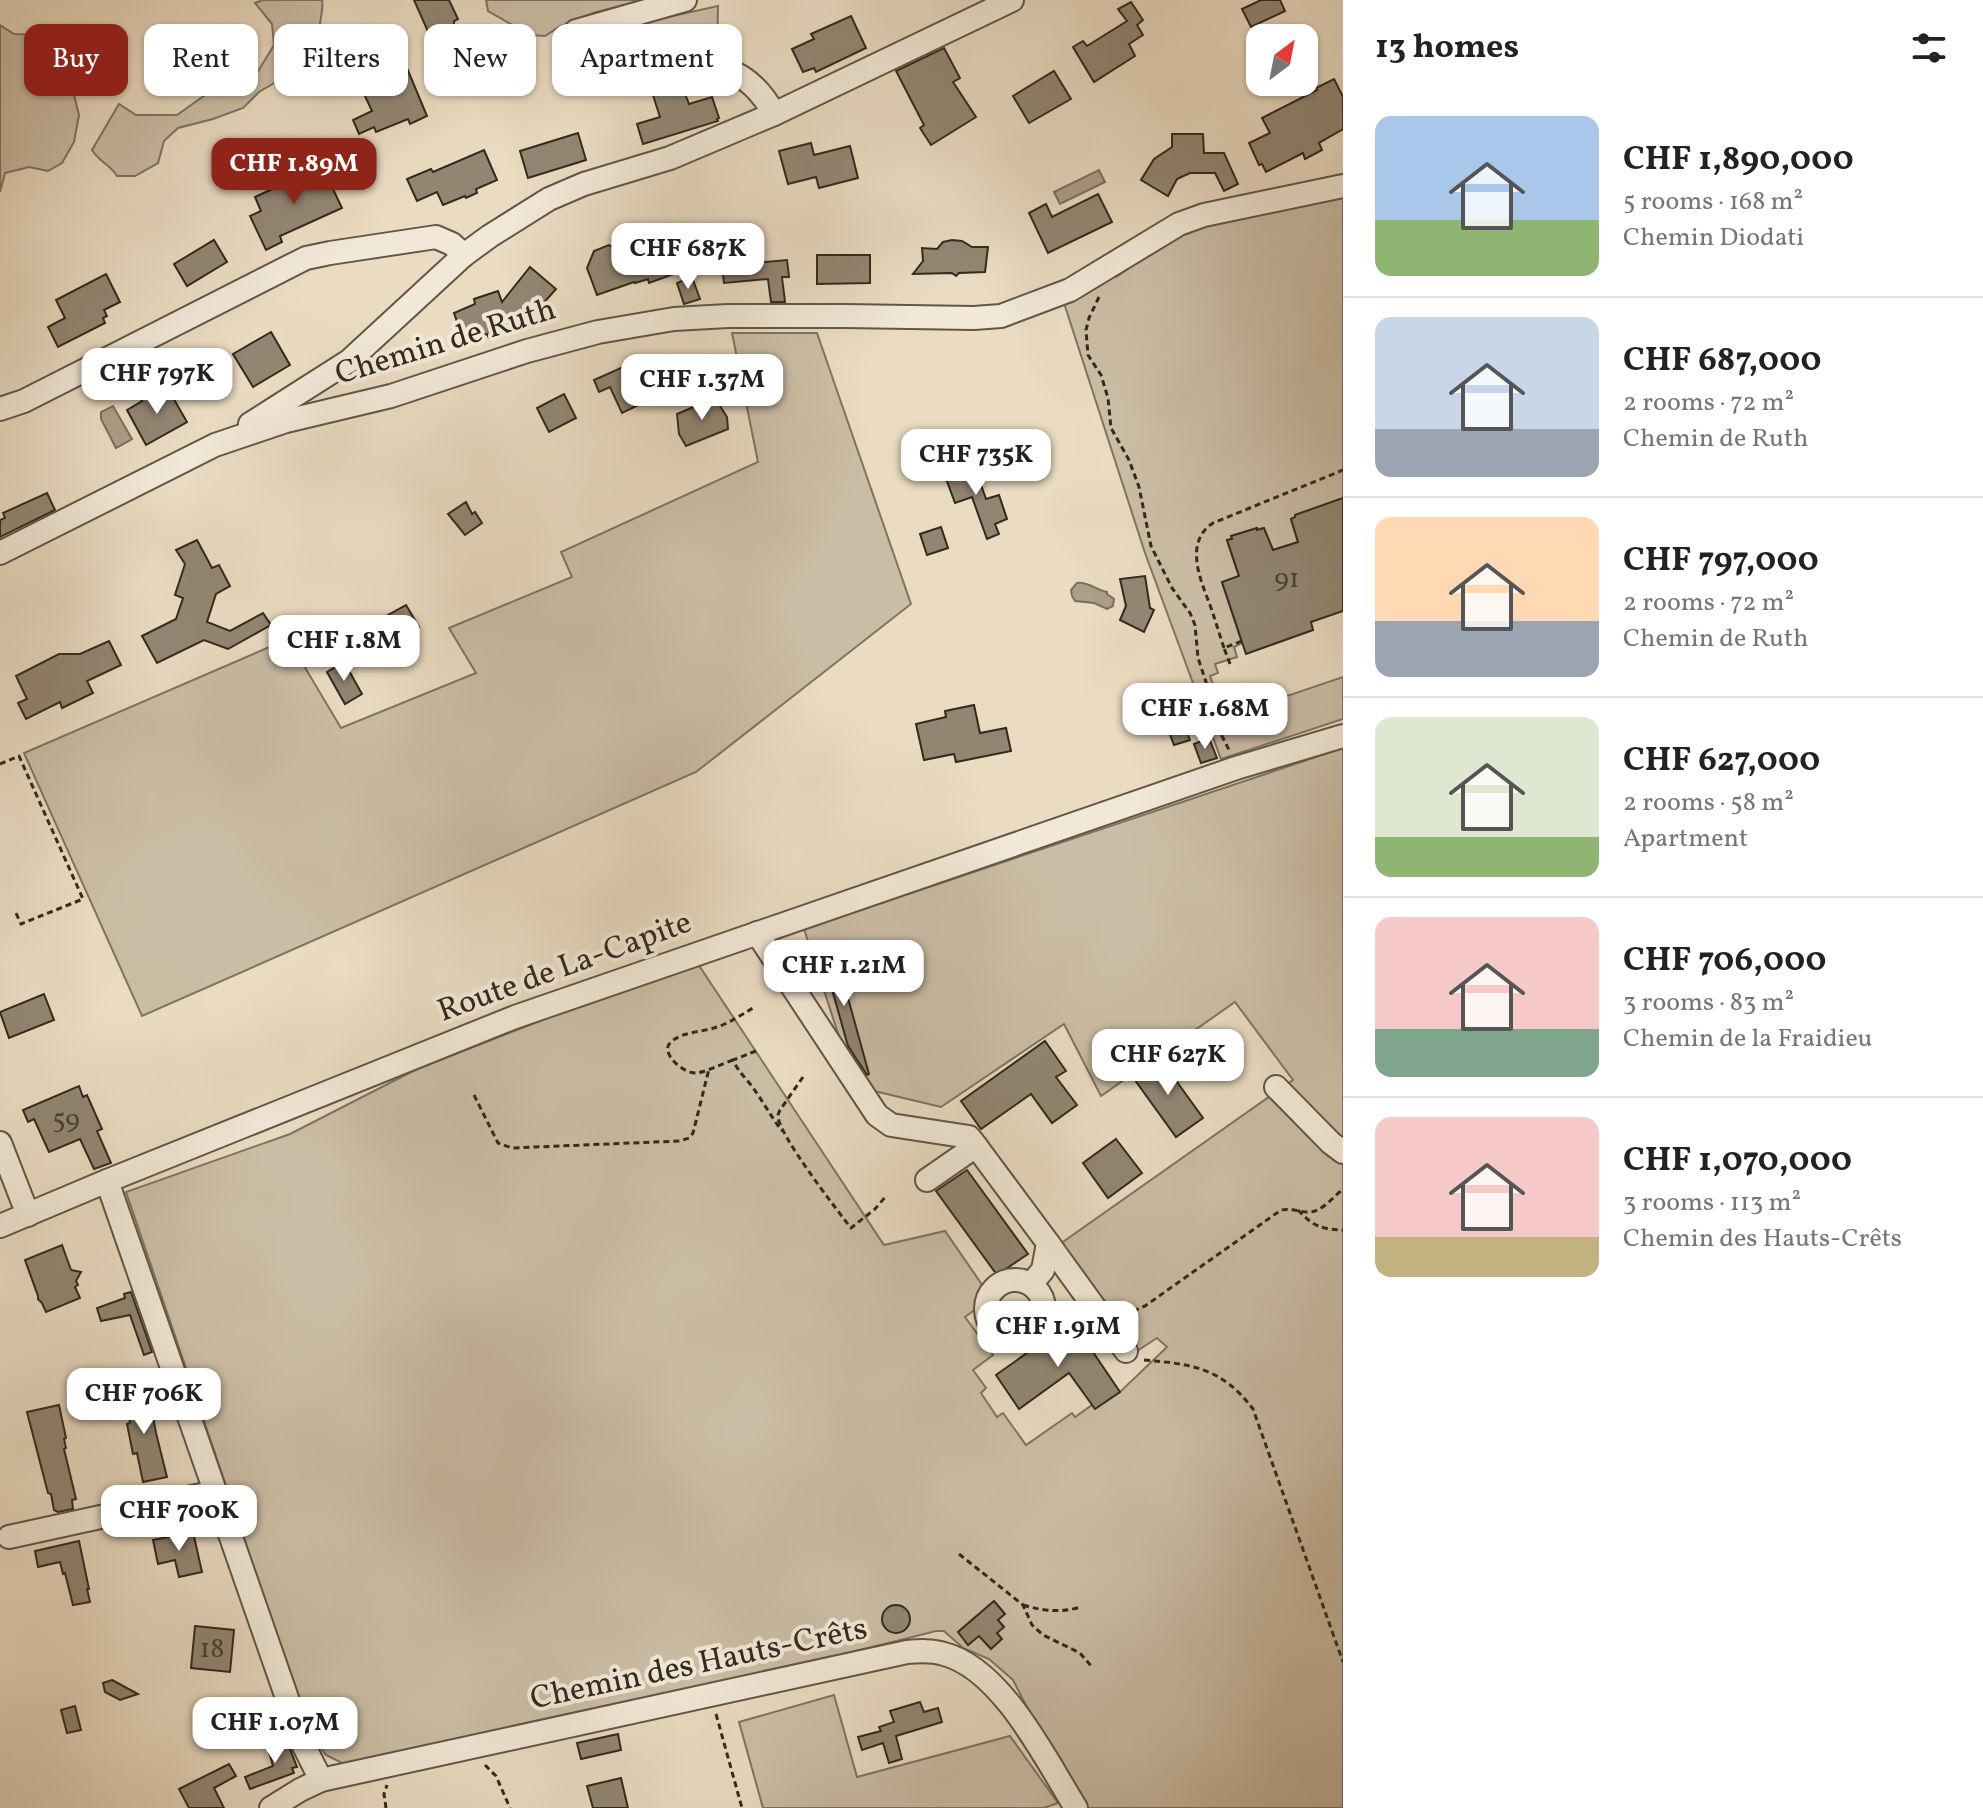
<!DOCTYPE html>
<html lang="en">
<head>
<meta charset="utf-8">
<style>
  body { margin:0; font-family:Vollkorn,serif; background:#f2f2f2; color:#222; height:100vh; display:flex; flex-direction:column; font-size:30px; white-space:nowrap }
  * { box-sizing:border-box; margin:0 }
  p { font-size:26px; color:#767676 }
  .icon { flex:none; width:44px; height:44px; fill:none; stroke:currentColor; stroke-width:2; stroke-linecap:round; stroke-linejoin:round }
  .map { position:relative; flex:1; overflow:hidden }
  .side { display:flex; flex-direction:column; background:#fff; width:640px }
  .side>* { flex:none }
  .hud { position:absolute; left:24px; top:24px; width:760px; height:72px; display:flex; gap:16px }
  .needle { width:52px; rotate:32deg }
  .fabs { position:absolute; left:1246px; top:24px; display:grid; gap:16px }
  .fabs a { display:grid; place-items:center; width:72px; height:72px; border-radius:16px; background:#fff; box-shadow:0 2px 6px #0004; font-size:40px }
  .price { position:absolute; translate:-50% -68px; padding:0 18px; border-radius:16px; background:#fff; color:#222; font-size:26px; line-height:52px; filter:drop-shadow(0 2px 4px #0008) }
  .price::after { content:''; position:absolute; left:50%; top:48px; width:24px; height:18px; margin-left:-12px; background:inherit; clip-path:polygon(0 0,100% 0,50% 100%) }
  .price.selected { background:#8f2418; color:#fff }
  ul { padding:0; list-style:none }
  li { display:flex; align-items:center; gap:24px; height:200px; padding:0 32px }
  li+li { border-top:2px solid #e0e0e0 }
  li span { display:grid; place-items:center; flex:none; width:224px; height:160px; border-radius:16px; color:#555 }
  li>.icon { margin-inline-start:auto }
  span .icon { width:96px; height:96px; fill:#fffc; stroke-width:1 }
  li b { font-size:34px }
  h2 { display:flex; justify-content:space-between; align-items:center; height:96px; padding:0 32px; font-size:34px }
  .pill { padding:0 28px; border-radius:16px; background:#fff; box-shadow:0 2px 6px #0004; font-size:28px; line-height:72px }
  .pill.selected { background:#8f2418; color:#fff }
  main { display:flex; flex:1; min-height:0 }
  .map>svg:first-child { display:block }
</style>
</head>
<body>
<main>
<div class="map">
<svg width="1343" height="1808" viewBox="0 0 1343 1808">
  <rect width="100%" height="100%" fill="#eadbc1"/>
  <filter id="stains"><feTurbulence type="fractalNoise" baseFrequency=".0025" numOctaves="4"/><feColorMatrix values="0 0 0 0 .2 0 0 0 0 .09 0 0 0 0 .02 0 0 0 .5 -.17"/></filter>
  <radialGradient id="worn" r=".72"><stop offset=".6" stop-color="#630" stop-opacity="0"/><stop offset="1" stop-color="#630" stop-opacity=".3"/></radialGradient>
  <!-- green -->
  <g fill="#cbbda5" stroke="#7f7362" stroke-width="2">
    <path d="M263 0H322C324 10 320 16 320 26 318 46 325 61 340 72L338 78 320 82 283 78 259 92 243 108 213 119 178 128 164 141 158 163 135 176H117C110 164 100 163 92 150L119 104 136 115H177L222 83 257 73 274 45 272 24 255 3Z"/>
    <path d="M486 0H642L593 13 559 27 545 36 530 35 488 11Z"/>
    <path d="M718 6 717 53C673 54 626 58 583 48L582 40 600 32Z"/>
    <path d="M0 25 14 34 35 35 59 44 77 56 76 66 62 80 74 95 79 115 74 142 62 163 48 171 29 167 5 173 0 192Z"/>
    <path d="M1343 197V498L1295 515V517L1291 519 1298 542 1273 550 1263 528 1257 530 1256 528 1232 536V539L1227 540 1239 576 1222 582 1242 643 1234 647 1237 657 1215 664 1218 673 1210 676 1225 717 1343 677V719L1221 759 1145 553 1064 303 1113 275 1116 277 1171 239 1198 228Z"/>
    <path d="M732 333H817L911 604 696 772 142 1016 24 753 288 639 341 728 476 673 449 628 572 577 561 552 758 462Z"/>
    <path d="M1343 748V1808H1088L1032 1717 1013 1680 989 1659 963 1648 944 1631H936C741 1681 543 1723 346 1765L326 1755 311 1735 126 1192 290 1134 417 1069 581 1005 698 964 884 1245 945 1231 985 1289 981 1299 980 1306 965 1317 993 1355 973 1370 986 1388 981 1393 997 1417 1003 1413 1026 1445 1072 1413 1075 1417 1092 1405 1095 1409 1120 1392 1167 1347 1157 1338 1137 1351 1125 1338 1133 1329 1124 1310 1106 1311 1060 1244 1293 1080 1235 1002 1101 1096 1064 1024 941 1107 870 1090 845 1055 804 929Z"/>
    <path d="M834 1695 857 1777 1010 1736 1058 1803 1044 1808H763L739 1722Z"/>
  </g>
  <!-- water -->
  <g fill="#ac9e8a" stroke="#7c6f5f" stroke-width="2">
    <path d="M1099 170 1105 182 1060 204 1054 192Z"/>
    <path d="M113 406 132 439 116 448 101 419V412Z"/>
    <path d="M1077 583C1087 581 1097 590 1107 592V594L1114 599 1113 606 1107 609 1094 603 1075 601 1072 596 1071 590Z"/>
  </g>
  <!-- building -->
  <g fill="#928673" stroke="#33291e" stroke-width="2">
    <path d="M414 0H449L458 19 454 21V26L447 32 445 49 428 46 430 36Z"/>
    <path d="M1261 0H1280L1285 11 1251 27 1242 9Z"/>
    <path d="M1131 2 1143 20 1137 25 1143 35 1129 44 1135 56 1094 82 1073 47 1083 41 1087 46 1127 21 1118 9Z"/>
    <path d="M851 16 866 48 816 72 814 68 803 72 792 49 814 39 811 34Z"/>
    <path d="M944 48 960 78 953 82 976 117 931 145 920 128 924 125 896 71Z"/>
    <path d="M399 49 427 116 410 124 408 119 376 132 374 127 359 134 353 120 372 111 359 83 371 78 364 64Z"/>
    <path d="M1054 71 1071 99 1029 123 1013 96Z"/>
    <path d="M1334 79 1343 97V129L1319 143 1322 150 1305 159 1303 153 1266 172 1262 164 1259 165 1249 143 1270 133 1262 118 1317 90 1316 88Z"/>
    <path d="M681 83 689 104 712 97 719 118 717 119 718 121 643 144 637 124 660 117 652 92Z"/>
    <path d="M578 133 586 160 528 178 520 151Z"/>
    <path d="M1172 134H1203L1204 153H1224L1238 184 1224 191 1215 173H1190L1177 179 1168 196 1141 180 1154 159 1172 147Z"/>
    <path d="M811 143 814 155 850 146 858 178 819 188 816 177 788 184 779 151Z"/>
    <path d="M484 150 497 180 476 189 477 193 466 198 465 196 443 205 437 192 417 201 407 179 431 169 433 172Z"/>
    <path d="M322 166 342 208 280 236 282 242 266 250 250 216 261 211 255 197Z"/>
    <path d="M1098 194 1112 222 1048 253 1029 213 1046 204 1052 217Z"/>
    <path d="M655 224 672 233 685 270 649 283 648 279 635 283 634 282 597 295 587 268 594 251 609 245 633 258 627 238 643 231 645 228Z"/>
    <path d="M214 240 227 262 187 286 174 264Z"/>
    <path d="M952 240 962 241 972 247H988L985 272 959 273 956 276 952 273 913 274 923 261 922 248 937 249 943 242Z"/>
    <path d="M817 255H870V283L817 284Z"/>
    <path d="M787 260 789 277H782L785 302H771L768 279 724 283 722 266Z"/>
    <path d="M530 267 556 289 524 325 489 338 487 334 464 342 454 313 475 304 474 299 498 291 502 302Z"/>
    <path d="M106 274 120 302 104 310 107 316 103 318 105 323 58 347 48 327 65 318 56 300Z"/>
    <path d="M692 277 700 299 684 304 677 283Z"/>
    <path d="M271 332 290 365 253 387 233 354Z"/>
    <path d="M632 363 649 400 622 413 610 387 599 392 594 380Z"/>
    <path d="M167 387 187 422 146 445 127 410 142 401 141 399Z"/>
    <path d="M564 394 576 418 549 432 537 408Z"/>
    <path d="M715 398 727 417 728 429 686 446 679 434 677 414Z"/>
    <path d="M973 462 986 499 999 495 1007 519 995 524 999 534 987 539 972 497 955 503 944 473Z"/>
    <path d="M47 493 55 510 0 537V520L5 518 3 513Z"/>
    <path d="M1343 498V611L1311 622 1313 630 1246 654 1222 582 1239 576 1227 540 1232 539 1231 536 1257 528V530L1264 528 1273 550 1298 542 1291 519 1295 517V515Z"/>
    <path d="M466 502 472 514 475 512 482 523 465 535 448 514Z"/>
    <path d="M941 527 948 548 927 555 920 534Z"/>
    <path d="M197 540 212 568 219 565 230 586 216 594 207 622 230 631 263 613 271 625 228 649 204 640 157 663 142 636 176 619 183 598 175 595 185 564 176 550Z"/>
    <path d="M1145 576 1150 608 1154 610 1144 632 1120 620 1126 606 1120 579Z"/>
    <path d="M406 605 419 627 360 661 346 638Z"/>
    <path d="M109 641 121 665 87 681 93 693 62 708 60 702 26 719 18 703 27 699 16 676 59 654H80Z"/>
    <path d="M344 662 362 694 345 704 327 672Z"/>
    <path d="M974 705 980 733 1006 728 1011 751 956 762 954 754 924 760 916 724 946 717 945 711Z"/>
    <path d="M1178 708 1190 740 1174 745 1162 714Z"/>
    <path d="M1209 738 1217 758 1201 763 1194 744Z"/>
    <path d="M835 951 869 1074 867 1075 848 1046 822 954Z"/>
    <path d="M44 994 54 1020 9 1038 0 1012Z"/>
    <path d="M1045 1041 1066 1071 1056 1077 1077 1105 1052 1123 1031 1094 981 1129 961 1101Z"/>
    <path d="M1159 1057 1203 1118 1176 1137 1132 1076Z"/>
    <path d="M79 1086 83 1097 87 1095 102 1129 97 1131 111 1163 94 1169 80 1139 49 1152 34 1119 28 1122 23 1110Z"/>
    <path d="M1116 1139 1142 1173 1108 1198 1083 1163Z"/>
    <path d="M967 1170 1028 1254 997 1275 936 1191Z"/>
    <path d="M62 1245 71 1270 81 1272 76 1281 78 1285 75 1287 80 1298 46 1312 42 1303 38 1299V1296L25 1260Z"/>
    <path d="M131 1292 152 1352 144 1355 130 1315 101 1321 97 1308 125 1298 124 1294Z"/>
    <path d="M1072 1321 1120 1392 1095 1409 1069 1373 1019 1409 996 1375Z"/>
    <path d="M148 1390 156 1433 167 1477 143 1482 137 1453 133 1454 127 1424 130 1423 124 1394Z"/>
    <path d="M59 1405 66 1438 64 1439 66 1448 64 1449 76 1499 72 1500 73 1509 58 1512 54 1510 51 1494 48 1493 27 1412Z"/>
    <path d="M193 1532 202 1572 179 1577 175 1560 158 1564 153 1540Z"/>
    <path d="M79 1541 89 1589H87L90 1602 73 1605 65 1573 63 1574 60 1562 38 1567 35 1551Z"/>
    <path d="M994 1601 1005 1614 998 1620 1004 1627 997 1633 1002 1639 991 1649 979 1636 968 1645 958 1632Z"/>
    <circle cx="896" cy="1619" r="14"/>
    <path d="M195 1626 234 1630 230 1672 191 1668Z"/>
    <path d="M112 1680 138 1694 120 1700 105 1692 103 1683Z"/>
    <path d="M920 1702 924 1712 938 1708 942 1722 896 1736 902 1759 889 1763 883 1743 862 1750 858 1737 881 1731 879 1727 894 1722 890 1711Z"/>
    <path d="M75 1706 81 1730 67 1733 61 1710Z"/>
    <path d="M618 1734 621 1750 581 1759 577 1743Z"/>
    <path d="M283 1738 285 1745 288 1744 297 1767 292 1768 294 1773 250 1789 245 1777 273 1766 267 1744Z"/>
    <path d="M229 1764 236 1776 214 1788 224 1808H189L179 1789Z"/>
    <path d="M621 1778 628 1808H593L587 1786Z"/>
  </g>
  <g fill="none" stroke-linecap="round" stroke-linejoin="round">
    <!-- minor casing -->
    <g stroke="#615647" stroke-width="26">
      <g id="minor">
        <path d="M685 0 576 31 565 44C565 58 574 62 586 63 612 63 637 63 662 63 713 63 747 64 774 114"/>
        <path d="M0 409 24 401 306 258 330 253 436 237 452 244 464 255"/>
        <path d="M250 424 349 361 464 255 490 236 549 199 584 184 670 158 774 114 1012 0"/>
        <path d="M0 553 215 445 286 421 391 396 527 351 598 332 674 319 728 316H845L974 318 1001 316 1070 290 1179 224 1204 215 1343 186"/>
        <path d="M757 933 877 1115 891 1125 969 1137 973 1142 1048 1243 1043 1270 1031 1284"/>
        <path d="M1276 1087 1331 1143 1343 1152"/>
        <path d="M0 1143 28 1215"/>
        <path d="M927 1180 976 1146"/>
        <path d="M107 1181 303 1744 321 1780"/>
        <path d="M0 1226 107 1181 515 1017 1236 768 1343 736"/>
        <path d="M1048 1243 1126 1351"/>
        <circle cx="1015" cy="1309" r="29"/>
        <path d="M9 1537 215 1492"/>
        <path d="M271 1808 300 1790 321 1780 907 1652C919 1651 932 1650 944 1654 1002 1669 1046 1760 1076 1808"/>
      </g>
    </g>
    <!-- path -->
    <g stroke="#33291e" stroke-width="3" stroke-dasharray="6 4" stroke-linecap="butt">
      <path d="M1099 297 1089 318 1086 330 1088 355 1101 375 1108 398 1111 428 1129 460 1139 487 1151 546 1172 588 1190 613 1195 625 1198 658 1207 685 1209 710 1229 750"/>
      <path d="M1224 648C1219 633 1215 619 1210 605 1200 579 1184 542 1213 523L1343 470"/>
      <path d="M1230 664 1224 648 1242 641"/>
      <path d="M0 764 19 756 83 899 21 924 15 911"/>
      <path d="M756 1051 733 1060C738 1072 749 1081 756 1092 765 1105 772 1118 782 1131"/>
      <path d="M733 1060C721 1064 709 1071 697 1073 685 1075 657 1052 672 1041 683 1032 701 1032 714 1028 728 1024 741 1015 753 1008"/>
      <path d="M803 1077 780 1110C779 1112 778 1114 778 1116 778 1134 837 1210 851 1228L875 1209 887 1195"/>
      <path d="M474 1095 498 1143 512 1148 680 1141 689 1138 693 1133 709 1069"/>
      <path d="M1298 1210C1314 1227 1321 1229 1343 1230"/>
      <path d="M1124 1315 1145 1306 1281 1210C1291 1208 1299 1212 1309 1212 1322 1212 1333 1197 1343 1189"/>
      <path d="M1144 1360C1192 1364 1222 1368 1253 1409L1343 1662"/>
      <path d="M959 1554 1023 1605 1032 1625 1043 1635 1080 1653 1092 1667"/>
      <path d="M1023 1605C1043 1611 1060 1613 1081 1607"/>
      <path d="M716 1714 742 1808"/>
      <path d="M485 1765 496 1776 510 1808"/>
      <path d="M386 1808 384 1794 387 1785"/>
    </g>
    <!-- minor -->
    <use href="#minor" stroke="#f1e8d7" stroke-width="22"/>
  </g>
  <g text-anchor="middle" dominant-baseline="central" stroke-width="8" stroke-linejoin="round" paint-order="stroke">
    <!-- number labels -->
    <g font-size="28" fill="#4b4033">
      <text x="1287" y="579">91</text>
      <text x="66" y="1120">59</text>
      <text x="212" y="1649">18</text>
    </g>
    <!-- street labels -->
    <g font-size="32" fill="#33291e" stroke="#f1e8d7">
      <text transform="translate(446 343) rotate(-17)">Chemin de Ruth</text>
      <text transform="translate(565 968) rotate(-20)">Route de La-Capite</text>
      <text transform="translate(699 1665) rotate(-12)">Chemin des Hauts-Crêts</text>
    </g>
  </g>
  <rect width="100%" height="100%" filter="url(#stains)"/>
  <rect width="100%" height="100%" fill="url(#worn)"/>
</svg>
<div class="fabs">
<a><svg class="needle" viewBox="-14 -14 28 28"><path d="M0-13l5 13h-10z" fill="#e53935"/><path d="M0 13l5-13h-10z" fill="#767676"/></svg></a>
</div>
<b class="price selected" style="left:294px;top:206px">CHF 1.89M</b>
<b class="price" style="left:688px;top:291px">CHF 687K</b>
<b class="price" style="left:157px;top:416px">CHF 797K</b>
<b class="price" style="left:702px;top:422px">CHF 1.37M</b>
<b class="price" style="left:976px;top:497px">CHF 735K</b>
<b class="price" style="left:344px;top:683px">CHF 1.8M</b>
<b class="price" style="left:1205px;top:751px">CHF 1.68M</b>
<b class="price" style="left:844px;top:1008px">CHF 1.21M</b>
<b class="price" style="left:1168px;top:1097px">CHF 627K</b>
<b class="price" style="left:1058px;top:1369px">CHF 1.91M</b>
<b class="price" style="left:144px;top:1436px">CHF 706K</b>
<b class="price" style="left:179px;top:1553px">CHF 700K</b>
<b class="price" style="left:275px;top:1765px">CHF 1.07M</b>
<div class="hud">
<a class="pill selected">Buy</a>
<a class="pill">Rent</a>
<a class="pill">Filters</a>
<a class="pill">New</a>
<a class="pill">Apartment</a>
</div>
</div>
<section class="side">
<h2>13 homes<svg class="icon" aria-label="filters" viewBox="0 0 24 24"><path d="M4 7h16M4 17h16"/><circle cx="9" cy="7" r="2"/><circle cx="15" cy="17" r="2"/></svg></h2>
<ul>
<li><span style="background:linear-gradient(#a9c7e8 65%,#8fb573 0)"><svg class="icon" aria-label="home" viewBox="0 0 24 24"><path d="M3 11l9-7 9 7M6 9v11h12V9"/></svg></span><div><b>CHF 1,890,000</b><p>5 rooms · 168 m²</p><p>Chemin Diodati</p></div></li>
<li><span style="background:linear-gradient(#c9d6e8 70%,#9aa5b1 0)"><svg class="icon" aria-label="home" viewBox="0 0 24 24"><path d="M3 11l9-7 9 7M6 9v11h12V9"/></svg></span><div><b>CHF 687,000</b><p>2 rooms · 72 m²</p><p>Chemin de Ruth</p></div></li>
<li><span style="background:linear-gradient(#ffd9b3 65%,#9aa5b1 0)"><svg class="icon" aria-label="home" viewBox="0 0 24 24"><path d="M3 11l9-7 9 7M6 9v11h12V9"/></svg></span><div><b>CHF 797,000</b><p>2 rooms · 72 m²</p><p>Chemin de Ruth</p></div></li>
<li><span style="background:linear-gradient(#dfe7d0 75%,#8fb573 0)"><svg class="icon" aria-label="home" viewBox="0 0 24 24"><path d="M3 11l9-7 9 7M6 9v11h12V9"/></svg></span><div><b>CHF 627,000</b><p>2 rooms · 58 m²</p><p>Apartment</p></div></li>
<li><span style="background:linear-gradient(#f6c9c9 70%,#7fa58c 0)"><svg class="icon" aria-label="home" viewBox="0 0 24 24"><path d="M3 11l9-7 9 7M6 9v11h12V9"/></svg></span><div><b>CHF 706,000</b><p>3 rooms · 83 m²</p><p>Chemin de la Fraidieu</p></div></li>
<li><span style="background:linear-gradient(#f6c9c9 75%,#c2b280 0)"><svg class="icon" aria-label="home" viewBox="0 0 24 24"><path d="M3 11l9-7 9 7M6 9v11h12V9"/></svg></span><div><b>CHF 1,070,000</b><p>3 rooms · 113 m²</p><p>Chemin des Hauts-Crêts</p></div></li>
</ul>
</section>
</main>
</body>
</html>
